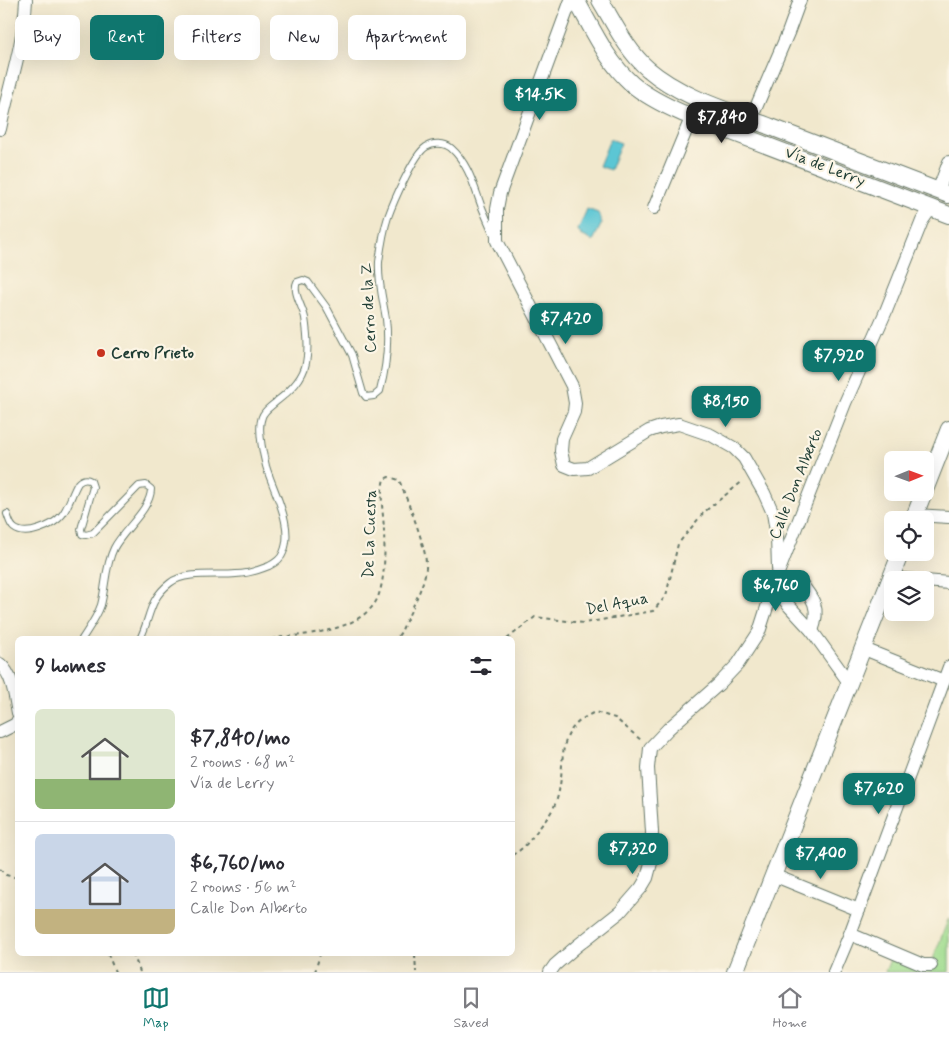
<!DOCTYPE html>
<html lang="en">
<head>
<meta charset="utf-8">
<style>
  body { margin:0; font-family:Mynerve,sans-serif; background:#f7f7f7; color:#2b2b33; height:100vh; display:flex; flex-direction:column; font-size:19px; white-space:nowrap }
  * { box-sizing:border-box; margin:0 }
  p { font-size:16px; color:#7c7c81 }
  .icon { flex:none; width:28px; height:28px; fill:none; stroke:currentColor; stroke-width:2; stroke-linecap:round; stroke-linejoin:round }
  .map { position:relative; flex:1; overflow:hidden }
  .drawer { position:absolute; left:15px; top:636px; width:500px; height:320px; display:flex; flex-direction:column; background:#fff; border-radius:8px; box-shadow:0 5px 20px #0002 }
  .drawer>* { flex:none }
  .banner { position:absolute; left:15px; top:15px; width:500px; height:45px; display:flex; gap:10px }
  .needle { width:32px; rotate:89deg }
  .tools { position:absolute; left:884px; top:451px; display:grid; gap:10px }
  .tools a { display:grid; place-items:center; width:50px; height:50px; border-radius:8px; background:#fff; box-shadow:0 5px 20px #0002; font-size:25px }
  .price { position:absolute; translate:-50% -42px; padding:0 11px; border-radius:10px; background:#0f766e; color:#fff; font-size:16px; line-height:32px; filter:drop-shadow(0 1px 2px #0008) }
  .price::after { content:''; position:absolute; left:50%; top:30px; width:15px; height:11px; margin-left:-8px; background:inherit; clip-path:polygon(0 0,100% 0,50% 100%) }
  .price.on { background:#222; color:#fff }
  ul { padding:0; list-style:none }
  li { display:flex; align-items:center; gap:15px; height:125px; padding:0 20px }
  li+li { border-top:1px solid #e1e1e2 }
  li span { display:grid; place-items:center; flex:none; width:140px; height:100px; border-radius:8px; color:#555 }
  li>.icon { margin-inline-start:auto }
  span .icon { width:60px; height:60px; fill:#fffc; stroke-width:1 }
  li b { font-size:21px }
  h2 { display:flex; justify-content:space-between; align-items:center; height:60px; padding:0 20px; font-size:21px }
  .tag { padding:0 18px; border-radius:8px; background:#fff; box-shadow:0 5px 20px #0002; font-size:18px; line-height:45px }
  .tag.on { background:#0f766e; color:#fff }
  .dock { display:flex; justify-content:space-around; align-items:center; height:70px; border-top:1px solid #e1e1e2; background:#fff; font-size:14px; color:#7c7c81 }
  .dock a { display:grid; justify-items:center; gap:2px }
  .dock .on { color:#0f766e }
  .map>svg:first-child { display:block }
</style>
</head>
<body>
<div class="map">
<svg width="949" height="972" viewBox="0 0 949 972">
  <rect width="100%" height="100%" fill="#fcf5e5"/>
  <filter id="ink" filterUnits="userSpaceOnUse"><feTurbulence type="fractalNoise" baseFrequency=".02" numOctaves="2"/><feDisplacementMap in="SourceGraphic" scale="10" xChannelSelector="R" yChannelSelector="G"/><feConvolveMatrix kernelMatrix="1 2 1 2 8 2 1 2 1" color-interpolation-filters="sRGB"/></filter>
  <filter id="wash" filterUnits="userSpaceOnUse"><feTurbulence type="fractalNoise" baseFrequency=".0096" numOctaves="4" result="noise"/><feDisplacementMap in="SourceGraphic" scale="20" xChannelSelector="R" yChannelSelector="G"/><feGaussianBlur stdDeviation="1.12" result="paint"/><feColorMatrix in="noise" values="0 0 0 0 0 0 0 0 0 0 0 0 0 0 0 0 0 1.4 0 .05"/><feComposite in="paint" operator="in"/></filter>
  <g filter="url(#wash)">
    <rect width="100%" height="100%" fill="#f1e8cd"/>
    <!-- green -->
    <path fill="#a2dd91" stroke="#608d62" d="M949 917V972H885L893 952 931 965Z"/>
    <!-- water -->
    <g fill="#5bc6d4" stroke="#3d8284">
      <path d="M610 139 621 143 610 170 599 166Z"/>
      <path d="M587 209 598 213 602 223 593 241 581 235 578 230Z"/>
    </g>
  </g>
  <g filter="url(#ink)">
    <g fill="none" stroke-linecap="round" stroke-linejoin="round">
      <!-- service casing -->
      <g stroke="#68796a" stroke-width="8">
        <g id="service">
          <path d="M7 514C9 519 10 525 14 528 26 538 54 525 62 515 69 506 72 493 78 483 82 479 86 478 91 481L93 487 81 529 82 534 86 535 93 533 139 486 146 485 151 489C151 509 123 530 114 548 105 566 106 586 101 605 97 617 89 628 82 639"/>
          <path d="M140 639C151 617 148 600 170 583 185 571 218 576 236 574 247 574 259 570 269 566 275 563 281 559 283 553 295 526 273 491 266 466 263 454 257 429 262 417 264 410 272 406 277 401 290 391 303 379 306 363 309 349 307 331 305 318 303 307 292 292 297 282L303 280 308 282 327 308 352 355 363 393 366 397 374 396 380 391C386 368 389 343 386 319 383 300 378 282 379 262 381 247 383 232 388 217 393 203 414 154 426 147 433 142 445 143 451 148 468 163 474 186 481 205 485 215 489 224 493 233"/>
        </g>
      </g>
      <!-- minor casing -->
      <g stroke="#68796a" stroke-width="14">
        <g id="minor">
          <path d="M571 0 500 193 497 209V241L572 386 575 403 574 412 562 439 561 451 564 465 574 469 588 468 649 431 661 427 679 424 711 435 734 448 744 458 764 493 773 513 777 537 778 568"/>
          <path d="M751 119 788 33 800 0"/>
          <path d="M0 129C9 86 24 44 26 0"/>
          <path d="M938 191 949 162"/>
          <path d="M654 208 692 116"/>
          <path d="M915 515 949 517"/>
          <path d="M891 578 915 580"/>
          <path d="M784 581 781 587 782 596 789 606 812 631 850 684"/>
          <path d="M784 581H799C813 598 821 608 812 631"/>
          <path d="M925 581 949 583"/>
          <path d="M864 649 944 681"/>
          <path d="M0 664C13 675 15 697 18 713"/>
          <path d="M0 732 16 724 18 720"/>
          <path d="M773 875 859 910"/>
          <path d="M850 934 923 965H931"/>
          <path d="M550 972 555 965 577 946 620 912 641 888 647 878 651 863 652 832 648 768 650 748 668 729 719 684 738 664 759 632 778 573 845 403 886 311 922 221 931 208"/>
          <path d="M834 972 850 934 949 667"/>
        </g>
      </g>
      <!-- tertiary casing -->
      <g stroke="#68796a" stroke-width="18">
        <g id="tertiary">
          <path d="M576 0C592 28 607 62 632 84 646 96 664 105 682 113L949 215"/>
          <path d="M600 0C614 23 627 51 648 69 682 98 730 111 771 127 830 150 890 172 949 195"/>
          <path d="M925 490 949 429"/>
          <path d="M913 520 924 492"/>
          <path d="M735 972 901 552"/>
        </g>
      </g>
      <!-- path -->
      <g stroke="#68796a" stroke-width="2" stroke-dasharray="4 4" stroke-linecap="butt">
        <path d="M272 639C285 636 300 636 314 633 335 630 369 620 378 597 385 579 385 553 384 533 384 515 379 497 384 479L389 477 399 480C407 500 428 549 426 568 424 588 409 613 401 632L396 639"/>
        <path d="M507 639 535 617 584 623 653 611 666 596 678 544 704 512 743 481"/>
        <path d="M512 855C524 849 529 841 537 831 544 822 552 813 556 802 569 764 550 732 595 712L615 718 641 740"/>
        <path d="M0 869 6 875 18 878"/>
        <path d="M108 954 115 972"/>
        <path d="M133 954 140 972"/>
        <path d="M415 954 416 972"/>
        <path d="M315 972 320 954"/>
      </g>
      <!-- service -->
      <use href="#service" stroke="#fff" stroke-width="6"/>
      <!-- minor -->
      <use href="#minor" stroke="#fff" stroke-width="12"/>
      <!-- tertiary -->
      <use href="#tertiary" stroke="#fff" stroke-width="16"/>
    </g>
  </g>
  <!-- markers -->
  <circle fill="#c8321e" stroke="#fcf5e5" stroke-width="2" cx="101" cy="353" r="5"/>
  <g text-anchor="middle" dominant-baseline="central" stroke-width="4.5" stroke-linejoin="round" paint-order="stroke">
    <!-- street labels -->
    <g font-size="16" fill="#1f3d34" stroke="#fcf5e5">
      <text transform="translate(825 167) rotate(21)">Vía de Lerry</text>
      <text transform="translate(369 308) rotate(-93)">Cerro de la Z</text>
      <text transform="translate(796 484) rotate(-68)">Calle Don Alberto</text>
      <text transform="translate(370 534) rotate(-88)">De La Cuesta</text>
      <text transform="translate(617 604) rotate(-11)">Del Aqua</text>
    </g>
    <!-- poi labels -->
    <g font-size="16" font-weight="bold" fill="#1f3d34" stroke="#fcf5e5" text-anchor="start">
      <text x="111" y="353">Cerro Prieto</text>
    </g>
  </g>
</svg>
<div class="tools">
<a><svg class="needle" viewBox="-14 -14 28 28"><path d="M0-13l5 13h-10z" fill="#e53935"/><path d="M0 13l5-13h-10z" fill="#7c7c81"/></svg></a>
<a><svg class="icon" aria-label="locate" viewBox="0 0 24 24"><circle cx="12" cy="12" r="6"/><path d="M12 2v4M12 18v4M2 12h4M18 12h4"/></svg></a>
<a><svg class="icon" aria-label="layers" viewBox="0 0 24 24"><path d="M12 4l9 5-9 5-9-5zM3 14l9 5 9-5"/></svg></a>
</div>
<b class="price" style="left:540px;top:121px">$14.5K</b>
<b class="price on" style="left:722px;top:144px">$7,840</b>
<b class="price" style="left:566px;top:345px">$7,420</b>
<b class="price" style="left:839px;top:382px">$7,920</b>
<b class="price" style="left:726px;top:428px">$8,150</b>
<b class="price" style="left:776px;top:612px">$6,760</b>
<b class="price" style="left:879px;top:815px">$7,620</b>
<b class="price" style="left:633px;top:875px">$7,320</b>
<b class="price" style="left:821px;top:880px">$7,400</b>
<div class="banner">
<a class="tag">Buy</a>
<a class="tag on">Rent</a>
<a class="tag">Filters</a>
<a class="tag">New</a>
<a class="tag">Apartment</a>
</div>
<section class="drawer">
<h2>9 homes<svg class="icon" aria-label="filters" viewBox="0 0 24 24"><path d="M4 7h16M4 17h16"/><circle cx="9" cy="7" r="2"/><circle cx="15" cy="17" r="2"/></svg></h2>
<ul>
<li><span style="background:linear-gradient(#dfe7d0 70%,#8fb573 0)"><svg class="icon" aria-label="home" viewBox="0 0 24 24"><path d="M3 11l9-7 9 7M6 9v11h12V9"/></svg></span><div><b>$7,840/mo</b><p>2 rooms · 68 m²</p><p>Vía de Lerry</p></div></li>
<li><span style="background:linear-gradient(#c9d6e8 75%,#c2b280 0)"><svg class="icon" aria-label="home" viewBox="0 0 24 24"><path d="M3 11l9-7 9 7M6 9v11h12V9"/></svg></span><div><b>$6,760/mo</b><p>2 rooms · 56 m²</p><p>Calle Don Alberto</p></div></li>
</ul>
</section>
</div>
<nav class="dock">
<a class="on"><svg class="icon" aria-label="map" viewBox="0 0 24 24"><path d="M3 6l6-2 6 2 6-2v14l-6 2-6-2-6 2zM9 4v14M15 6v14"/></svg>Map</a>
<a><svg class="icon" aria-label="saved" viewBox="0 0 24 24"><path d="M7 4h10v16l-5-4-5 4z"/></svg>Saved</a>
<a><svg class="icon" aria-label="home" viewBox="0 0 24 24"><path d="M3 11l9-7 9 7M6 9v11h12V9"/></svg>Home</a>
</nav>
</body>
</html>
